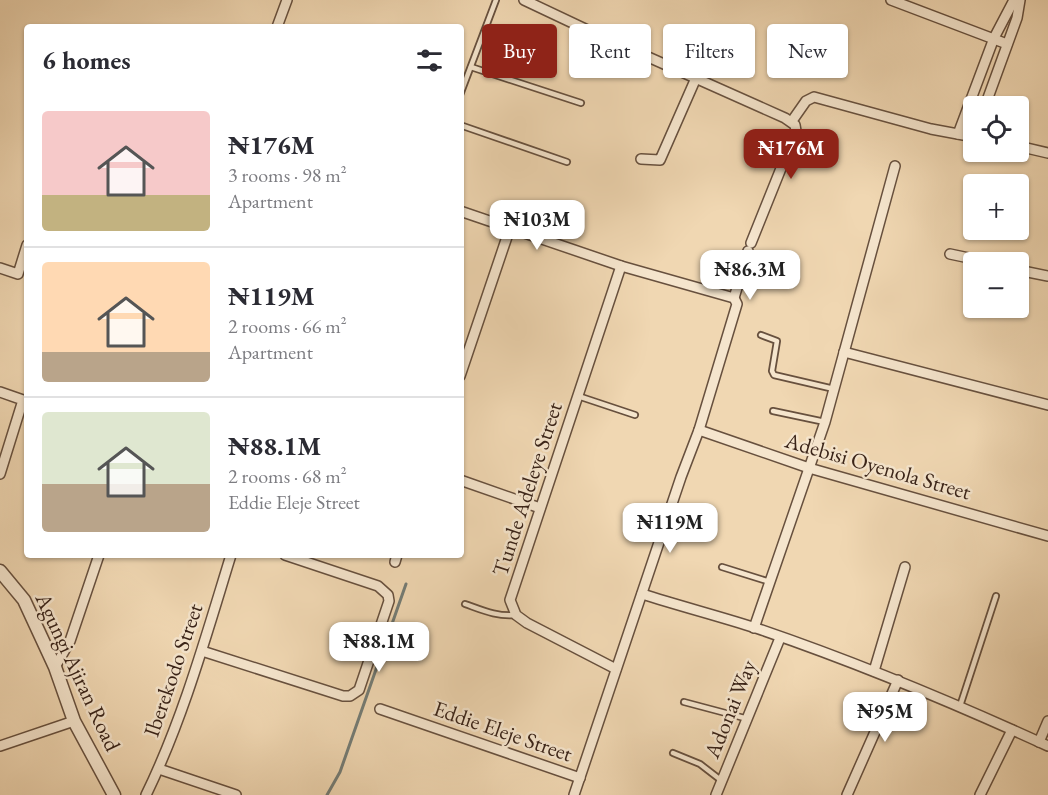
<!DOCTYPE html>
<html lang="en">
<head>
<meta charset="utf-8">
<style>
  body { margin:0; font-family:"EB Garamond",serif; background:#f2f2f3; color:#2b2b33; height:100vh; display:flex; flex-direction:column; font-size:22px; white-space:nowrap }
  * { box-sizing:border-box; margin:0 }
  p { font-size:20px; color:#7c7c81 }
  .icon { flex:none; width:33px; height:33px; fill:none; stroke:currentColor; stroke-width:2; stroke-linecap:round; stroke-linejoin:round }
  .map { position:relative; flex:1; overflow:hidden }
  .details { position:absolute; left:24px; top:24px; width:440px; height:534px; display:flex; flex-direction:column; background:#fff; border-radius:6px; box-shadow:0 2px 4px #0004 }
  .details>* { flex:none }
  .top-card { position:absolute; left:482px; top:24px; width:476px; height:54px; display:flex; gap:12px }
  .controls { position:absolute; left:963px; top:96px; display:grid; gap:12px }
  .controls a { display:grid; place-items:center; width:66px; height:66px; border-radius:6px; background:#fff; box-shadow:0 2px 4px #0004; font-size:30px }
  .price { position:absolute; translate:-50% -51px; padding:0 14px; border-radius:12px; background:#fff; color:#222; font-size:20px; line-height:39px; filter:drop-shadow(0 2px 3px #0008) }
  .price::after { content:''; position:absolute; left:50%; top:36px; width:18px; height:14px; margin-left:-9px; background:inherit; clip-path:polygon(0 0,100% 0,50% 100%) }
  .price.active { background:#8f2418; color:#fff }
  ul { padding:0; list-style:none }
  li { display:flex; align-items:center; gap:18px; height:150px; padding:0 18px }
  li+li { border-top:2px solid #e1e1e2 }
  li span { display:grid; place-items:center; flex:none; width:168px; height:120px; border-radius:6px; color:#555 }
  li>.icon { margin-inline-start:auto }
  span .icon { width:72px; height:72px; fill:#fffc; stroke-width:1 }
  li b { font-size:26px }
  h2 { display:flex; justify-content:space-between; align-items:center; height:72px; padding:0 18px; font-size:26px }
  .pill { padding:0 21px; border-radius:6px; background:#fff; box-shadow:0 2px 4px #0004; font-size:21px; line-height:54px }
  .pill.active { background:#8f2418; color:#fff }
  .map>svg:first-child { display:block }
</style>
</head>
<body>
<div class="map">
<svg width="1048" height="795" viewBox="0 0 1048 795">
  <rect width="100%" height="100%" fill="#f0d7b2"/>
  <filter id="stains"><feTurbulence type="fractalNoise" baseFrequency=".00333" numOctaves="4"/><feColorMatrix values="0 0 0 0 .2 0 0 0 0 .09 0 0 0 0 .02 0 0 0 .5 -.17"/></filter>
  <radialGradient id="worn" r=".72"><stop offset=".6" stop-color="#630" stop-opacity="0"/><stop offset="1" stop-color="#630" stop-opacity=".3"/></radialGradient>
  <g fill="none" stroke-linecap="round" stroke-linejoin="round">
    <!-- stream -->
    <path stroke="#747c75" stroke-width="3" d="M327 795 340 772 406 584"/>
    <!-- service casing -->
    <g stroke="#67503e" stroke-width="8">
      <g id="service">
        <path d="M471 67 581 103"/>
        <path d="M460 95 496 0"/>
        <path d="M460 125 567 162"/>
        <path d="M761 335 777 341 772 371 774 375 834 389"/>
        <path d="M578 396 635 415"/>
        <path d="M773 411 825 422"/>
        <path d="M722 567 770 582"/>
        <path d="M465 604C482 610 497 617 516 615"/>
        <path d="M684 702 748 719"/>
        <path d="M960 706 996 596"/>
        <path d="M673 753 700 764 722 781"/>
      </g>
    </g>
    <!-- minor casing -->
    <g stroke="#67503e" stroke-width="12">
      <g id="minor">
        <path d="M524 0 598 35"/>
        <path d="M891 0 1007 44"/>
        <path d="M277 27 287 0"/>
        <path d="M619 44 785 118 795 125 796 131 751 243"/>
        <path d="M985 106 1017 18 1020 0"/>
        <path d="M792 121 806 101 814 97 931 129 974 137"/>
        <path d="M958 134 994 38 1014 0"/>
        <path d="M1018 146 1048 153"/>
        <path d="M641 159 660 160 696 78"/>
        <path d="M460 211 621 266 734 298 737 304 699 430 681 477 574 795"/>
        <path d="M950 254 988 262"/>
        <path d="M0 268 18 274 27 245"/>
        <path d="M1018 270 1048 276"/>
        <path d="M734 298 748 251"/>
        <path d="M844 352 1048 405"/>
        <path d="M460 376 510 228"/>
        <path d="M0 392 23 400 0 474"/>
        <path d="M699 430 809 468 1048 536"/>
        <path d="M460 480 540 508"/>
        <path d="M395 562 397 555"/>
        <path d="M642 594C680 606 718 616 756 628 856 662 952 702 1048 746"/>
        <path d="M754 628 825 422 895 166"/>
        <path d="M202 651 343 696H350L359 690 389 601 388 595 378 586 285 555"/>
        <path d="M55 667 70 641 99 555"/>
        <path d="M616 669 527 623 516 615 510 600 621 266"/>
        <path d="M874 671 905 567"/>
        <path d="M380 709 580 778"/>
        <path d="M1039 742 1048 721"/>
        <path d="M0 746 74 721"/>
        <path d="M159 769 236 795"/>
        <path d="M146 795C183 719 206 636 231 555"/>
        <path d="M716 795 780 638"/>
        <path d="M847 795 898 680"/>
        <path d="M980 795 1012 730"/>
      </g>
    </g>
    <!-- tertiary casing -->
    <g stroke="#67503e" stroke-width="15">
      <path id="tertiary" d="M0 571 24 600 55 667 74 721 114 795"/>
    </g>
    <!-- service -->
    <use href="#service" stroke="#f5e5cd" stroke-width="4.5"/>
    <!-- minor -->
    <use href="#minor" stroke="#f5e5cd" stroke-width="9"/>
    <!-- tertiary -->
    <use href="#tertiary" stroke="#f5e5cd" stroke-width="12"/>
  </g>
  <g text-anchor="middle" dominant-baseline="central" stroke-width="5" stroke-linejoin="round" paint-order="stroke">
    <!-- street labels -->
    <g font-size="22" fill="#392318" stroke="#f5e5cd">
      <text transform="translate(878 466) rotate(16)">Adebisi Oyenola Street</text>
      <text transform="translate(527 489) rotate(-72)">Tunde Adeleye Street</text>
      <text transform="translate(173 670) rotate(-71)">Iberekodo Street</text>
      <text transform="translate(78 672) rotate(65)">Agungi Ajiran Road</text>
      <text transform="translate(730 709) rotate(-68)">Adonai Way</text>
      <text transform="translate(503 731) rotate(19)">Eddie Eleje Street</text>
    </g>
  </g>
  <rect width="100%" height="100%" filter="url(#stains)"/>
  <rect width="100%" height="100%" fill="url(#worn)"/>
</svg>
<div class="controls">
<a><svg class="icon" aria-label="locate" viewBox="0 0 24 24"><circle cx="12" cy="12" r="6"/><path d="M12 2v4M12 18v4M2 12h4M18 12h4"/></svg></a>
<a>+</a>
<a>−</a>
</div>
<b class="price active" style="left:791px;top:180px">₦176M</b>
<b class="price" style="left:537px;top:251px">₦103M</b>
<b class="price" style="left:750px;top:301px">₦86.3M</b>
<b class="price" style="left:670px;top:554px">₦119M</b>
<b class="price" style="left:379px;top:673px">₦88.1M</b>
<b class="price" style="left:885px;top:743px">₦95M</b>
<div class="top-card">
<a class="pill active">Buy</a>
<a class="pill">Rent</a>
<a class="pill">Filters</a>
<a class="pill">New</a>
</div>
<section class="details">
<h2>6 homes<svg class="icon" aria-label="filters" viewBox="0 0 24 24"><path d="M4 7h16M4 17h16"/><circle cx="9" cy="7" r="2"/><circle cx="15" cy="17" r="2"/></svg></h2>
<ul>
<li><span style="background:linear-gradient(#f6c9c9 70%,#c2b280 0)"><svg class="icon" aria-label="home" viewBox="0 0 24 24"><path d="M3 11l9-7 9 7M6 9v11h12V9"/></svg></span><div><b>₦176M</b><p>3 rooms · 98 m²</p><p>Apartment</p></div></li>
<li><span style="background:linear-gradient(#ffd9b3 75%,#b9a48a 0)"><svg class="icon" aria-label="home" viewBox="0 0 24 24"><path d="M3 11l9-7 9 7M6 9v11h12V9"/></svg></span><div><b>₦119M</b><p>2 rooms · 66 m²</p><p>Apartment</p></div></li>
<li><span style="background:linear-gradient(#dfe7d0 60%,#b9a48a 0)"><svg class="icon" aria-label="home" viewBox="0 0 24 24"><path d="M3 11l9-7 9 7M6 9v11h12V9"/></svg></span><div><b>₦88.1M</b><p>2 rooms · 68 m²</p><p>Eddie Eleje Street</p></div></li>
</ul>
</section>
</div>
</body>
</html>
